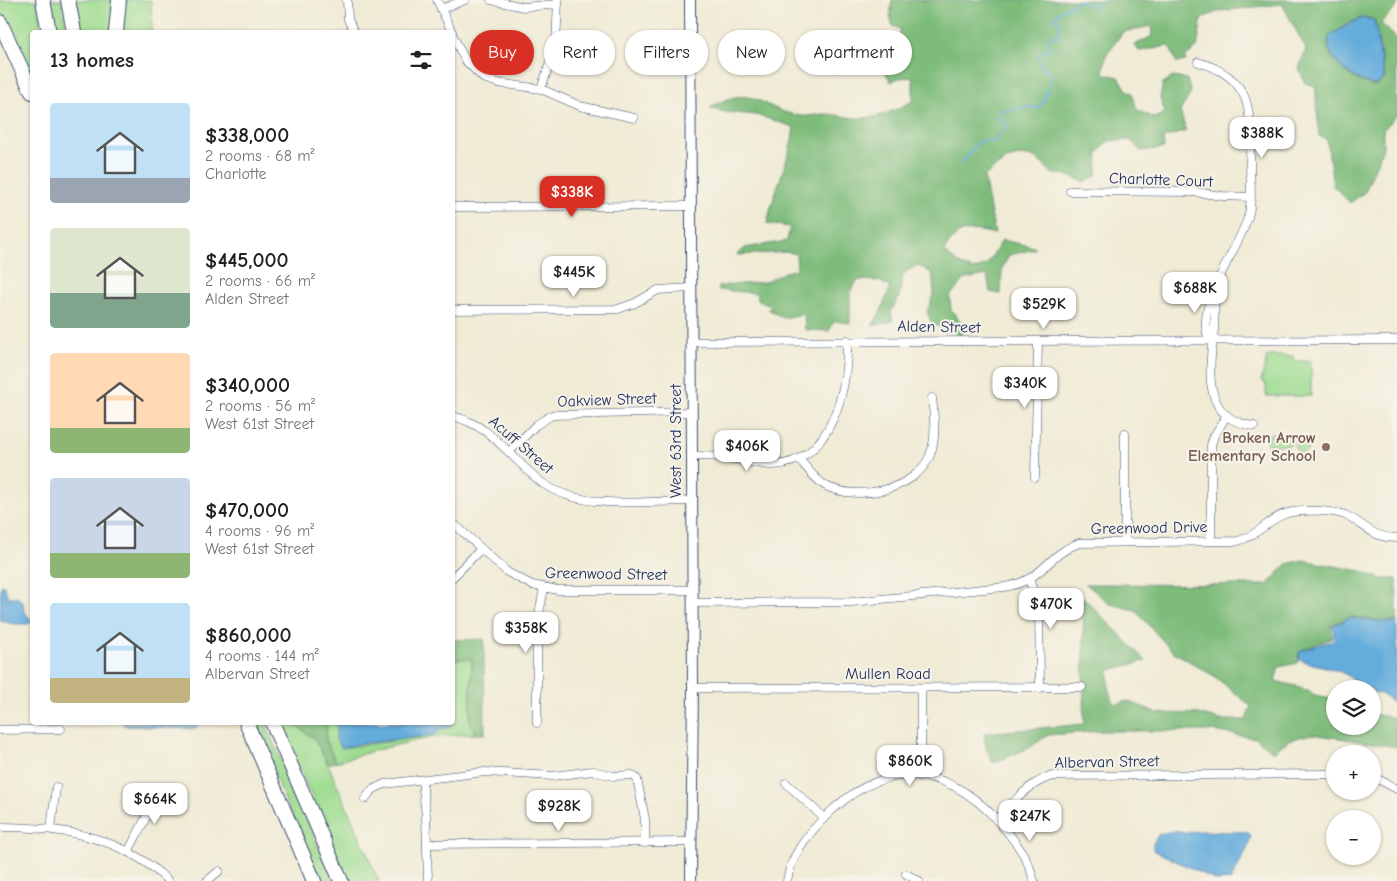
<!DOCTYPE html>
<html lang="en">
<head>
<meta charset="utf-8">
<style>
  body { margin:0; font-family:"Comic Neue",sans-serif; background:#f2f2f2; color:#202124; height:100vh; display:flex; flex-direction:column; font-size:19px; white-space:nowrap }
  * { box-sizing:border-box; margin:0 }
  p { font-size:16px; color:#757577 }
  .icon { flex:none; width:28px; height:28px; fill:none; stroke:currentColor; stroke-width:2; stroke-linecap:round; stroke-linejoin:round }
  .map { position:relative; flex:1; overflow:hidden }
  .details { position:absolute; left:30px; top:30px; width:425px; height:695px; display:flex; flex-direction:column; background:#fff; border-radius:5px; box-shadow:0 1px 4px #0004 }
  .details>* { flex:none }
  .guide { position:absolute; left:470px; top:30px; width:475px; height:45px; display:flex; gap:10px }
  .buttons { position:absolute; left:1326px; top:680px; display:grid; gap:10px }
  .buttons a { display:grid; place-items:center; width:55px; height:55px; border-radius:50%; background:#fff; box-shadow:0 1px 4px #0004; font-size:25px }
  .price { position:absolute; translate:-50% -42px; padding:0 11px; border-radius:10px; background:#fff; color:#222; font-size:16px; line-height:32px; filter:drop-shadow(0 1px 2px #0008) }
  .price::after { content:''; position:absolute; left:50%; top:30px; width:15px; height:11px; margin-left:-8px; background:inherit; clip-path:polygon(0 0,100% 0,50% 100%) }
  .price.on { background:#d93025; color:#fff }
  ul { padding:0; list-style:none }
  li { display:flex; align-items:center; gap:15px; height:125px; padding:0 20px }
  li span { display:grid; place-items:center; flex:none; width:140px; height:100px; border-radius:5px; color:#555 }
  li>.icon { margin-inline-start:auto }
  span .icon { width:60px; height:60px; fill:#fffc; stroke-width:1 }
  li b { font-size:21px }
  h2 { display:flex; justify-content:space-between; align-items:center; height:60px; padding:0 20px; font-size:21px }
  .pill { padding:0 18px; border-radius:22px; background:#fff; box-shadow:0 1px 4px #0004; font-size:18px; line-height:45px }
  .pill.on { background:#d93025; color:#fff }
  .map>svg:first-child { display:block }
</style>
</head>
<body>
<div class="map">
<svg width="1397" height="881" viewBox="0 0 1397 881">
  <rect width="100%" height="100%" fill="#f7f3e8"/>
  <filter id="ink" filterUnits="userSpaceOnUse"><feTurbulence type="fractalNoise" baseFrequency=".02" numOctaves="2"/><feDisplacementMap in="SourceGraphic" scale="10" xChannelSelector="R" yChannelSelector="G"/><feConvolveMatrix kernelMatrix="1 2 1 2 8 2 1 2 1" color-interpolation-filters="sRGB"/></filter>
  <filter id="wash" filterUnits="userSpaceOnUse"><feTurbulence type="fractalNoise" baseFrequency=".0096" numOctaves="4" result="noise"/><feDisplacementMap in="SourceGraphic" scale="20" xChannelSelector="R" yChannelSelector="G"/><feGaussianBlur stdDeviation="1.12" result="paint"/><feColorMatrix in="noise" values="0 0 0 0 0 0 0 0 0 0 0 0 0 0 0 0 0 1.4 0 .05"/><feComposite in="paint" operator="in"/></filter>
  <g filter="url(#wash)">
    <rect width="100%" height="100%" fill="#f0ebd5"/>
    <!-- green -->
    <g fill="#9edc90" stroke="#5c8677">
      <path d="M0 0H36L42 32H32V84L0 10Z"/>
      <path d="M49 0H61L67 32H55Z"/>
      <path d="M76 0H116L114 32H82Z"/>
      <path d="M123 0H151L152 32H121Z"/>
      <path d="M1269 356H1293L1295 361H1311V396H1266V384L1261 381 1267 357Z"/>
      <path d="M1269 434 1291 436 1293 442 1288 446 1267 444 1266 439Z"/>
      <circle cx="1302" cy="446" r="7"/>
      <path d="M472 658 470 721 475 734C427 735 382 748 336 762L326 741 327 723H337L342 748 434 735C439 730 450 729 454 723 457 717 453 713 453 708 451 692 453 675 453 659Z"/>
      <path d="M252 723H265L333 881H320Z"/>
      <path d="M280 723H292L314 738 328 764 379 881H348Z"/>
    </g>
    <!-- forest -->
    <g fill="#7ebc7a" stroke="#4c766c" fill-rule="evenodd">
      <path d="M892 0H1397V7L1381 23 1396 38 1397 115 1383 130V148L1365 192 1350 203 1333 186 1327 140 1319 136 1315 86 1305 83 1299 68 1306 49 1282 4 1220 11 1202 18 1197 48 1186 56V61L1177 63 1169 46 1139 51 1135 45 1152 36 1151 26 1123 32 1106 55 1103 73 1119 77 1127 90 1132 93 1137 110 1154 118 1165 113 1160 98 1163 83 1173 77 1187 79 1191 93 1180 111 1186 131 1163 138 1164 148 1141 151 1130 140 1108 141 1098 153 1097 175 1084 182 1064 174H1053C1047 169 1039 159 1032 157 1016 151 995 166 984 177L995 234C971 228 956 227 944 252L961 265 973 270 987 265 1002 240 1034 247 1035 249 1009 255 1002 269 1001 294 990 292 987 275 965 279 950 296 951 310 966 328 961 335 932 324 927 312 934 293 932 273 917 265 903 274 899 298 891 311 893 321 872 326 881 311 890 288 880 281 858 280 850 292V323L834 321 829 331 805 330 804 314 783 318 768 309 773 307 759 301 756 293 719 290 718 286 765 282 785 272 797 269 796 254 789 252 737 255 745 248 787 241 790 227 767 224C773 191 790 161 794 127L756 115 724 112 710 108C754 80 760 111 802 116 809 117 817 114 825 114 837 114 850 119 863 118 881 118 897 109 913 101V77L898 78 891 82 884 70 893 62 887 53 900 40V29L893 26 890 17ZM1365 17 1375 20 1385 79 1375 86C1358 83 1338 69 1330 53 1327 49 1328 42 1329 37L1350 22Z"/>
      <path d="M1302 560 1361 571 1381 579H1397V622L1350 617 1331 625 1332 638 1299 651 1298 663 1279 667 1275 681 1300 687 1319 697 1335 699V726H1372L1373 714 1397 718V747L1312 734 1289 740 1273 752 1255 738 1212 731H1102L1048 735 1029 748 993 763 986 748 984 733 1084 724 1083 597 1146 661 1109 670V691L1115 704 1128 701 1158 713 1199 714 1220 720H1246L1251 706 1214 676 1172 651 1135 610 1110 604 1086 584 1267 585 1287 564Z"/>
      <path d="M484 639 485 734H475L470 721 472 659H453V640Z"/>
      <path d="M292 723H327L326 741 336 762 328 764 314 738Z"/>
    </g>
    <!-- water -->
    <g fill="#63acdb" stroke="#3f6e9c">
      <path d="M1363 18 1374 20 1384 79 1375 85C1358 82 1339 69 1331 53 1328 49 1329 42 1329 37L1351 23Z"/>
      <path d="M1 585 4 586 8 597H17L23 602 24 611 32 621 29 624H12L0 620Z"/>
      <path d="M1350 618 1397 623V705L1383 695 1373 692 1372 689C1361 689 1355 680 1345 674 1330 666 1314 666 1299 659L1300 651 1334 640 1333 625Z"/>
      <path d="M453 709 455 717 453 724 439 730 434 735 358 744 342 748 336 740 337 723 452 722Z"/>
      <path d="M122 723H198L195 729 126 726Z"/>
      <path d="M1173 831 1185 833 1200 831 1248 832 1251 836 1249 845 1231 880 1217 881 1153 850V843L1159 834Z"/>
    </g>
    <g fill="none" stroke-linecap="round" stroke-linejoin="round">
      <!-- stream -->
      <path stroke="#63acdb" stroke-width="2" d="M961 163 980 141H996L1002 130 1007 127 1004 121 999 120 997 116 999 111 1025 107 1039 108 1043 102 1052 77 1049 70 1043 69 1038 56 1041 52 1050 50 1048 39 1052 35 1058 37 1059 24 1055 16C1062 6 1071 10 1078 0L1094 7 1102 0"/>
    </g>
  </g>
  <g filter="url(#ink)">
    <g fill="none" stroke-linecap="round" stroke-linejoin="round">
      <!-- street casing -->
      <g stroke="#3b4b70" stroke-width="9">
        <g id="street">
          <path d="M347 0 348 19 354 32"/>
          <path d="M437 0 452 32"/>
          <path d="M491 0 524 7 558 4"/>
          <path d="M441 9 465 0"/>
          <path d="M452 34 465 60 483 78 498 83 541 89 580 106 634 118"/>
          <path d="M1198 62C1255 78 1251 114 1250 164 1250 181 1253 201 1248 217 1238 251 1192 307 1210 341"/>
          <path d="M541 89 556 45 558 0"/>
          <path d="M1070 191 1195 192 1222 196 1250 197"/>
          <path d="M452 207 691 206"/>
          <path d="M1215 295C1214 307 1215 319 1214 330 1209 369 1201 420 1254 426"/>
          <path d="M452 310 618 309 635 303 658 290 691 288"/>
          <path d="M691 342 1397 340"/>
          <path d="M452 416C492 425 511 459 541 482 579 511 645 501 691 501"/>
          <path d="M1125 433V541"/>
          <path d="M509 452 536 425 552 415 691 412"/>
          <path d="M691 456C704 456 716 456 729 458 743 460 759 465 774 465 833 462 848 387 847 340"/>
          <path d="M799 459C808 469 814 479 826 486 857 502 917 490 930 455 937 437 934 417 932 398"/>
          <path d="M1035 477 1038 342"/>
          <path d="M452 522 507 572 532 585 558 590H692"/>
          <path d="M1211 541V445L1214 436 1227 415"/>
          <path d="M452 578 481 549"/>
          <path d="M1029 579 1039 607 1040 688"/>
          <path d="M692 603 851 602 1004 587C1044 581 1046 555 1079 543L1238 541C1260 535 1272 515 1292 512 1307 510 1331 510 1345 515 1367 525 1369 537 1397 538"/>
          <path d="M693 688 1082 687"/>
          <path d="M921 688V777"/>
          <path d="M537 723V624L544 588"/>
          <path d="M0 730 61 729"/>
          <path d="M1372 776 1397 789"/>
          <path d="M422 780 426 816 428 881"/>
          <path d="M786 783 824 818"/>
          <path d="M365 799 372 790 384 784 485 772 553 776 593 771 613 776 632 775 637 779 645 819V843"/>
          <path d="M996 820C1014 803 1029 781 1054 776L1335 774"/>
          <path d="M0 827C61 827 123 836 168 881"/>
          <path d="M51 829 56 787"/>
          <path d="M427 844 692 842"/>
          <path d="M128 852 162 787"/>
          <path d="M906 874 919 881"/>
          <path d="M207 881 219 871"/>
          <path d="M787 881C791 856 805 838 822 820 879 761 941 760 997 820 1013 838 1028 856 1034 881"/>
        </g>
      </g>
      <!-- secondary casing -->
      <g stroke="#3b4b70" stroke-width="12">
        <path id="secondary" d="M690 0 693 688 691 881"/>
      </g>
      <!-- highway casing -->
      <g stroke="#3b4b70" stroke-width="16">
        <g id="highway">
          <path d="M43 0 49 32"/>
          <path d="M68 0 74 32"/>
          <path d="M0 22 32 92"/>
          <path d="M116 32 119 0"/>
          <path d="M246 722 314 881"/>
          <path d="M272 722 341 881"/>
        </g>
      </g>
      <!-- street -->
      <use href="#street" stroke="#fff" stroke-width="8"/>
      <!-- secondary -->
      <use href="#secondary" stroke="#fff" stroke-width="10"/>
      <!-- highway -->
      <use href="#highway" stroke="#fff" stroke-width="14"/>
    </g>
  </g>
  <!-- markers -->
  <circle fill="#8d6e63" stroke="#f7f3e8" stroke-width="2" cx="1326" cy="447" r="5"/>
  <g text-anchor="middle" dominant-baseline="central" stroke-width="4" stroke-linejoin="round" paint-order="stroke">
    <!-- street labels -->
    <g font-size="16" fill="#1b2f5e" stroke="#f7f3e8">
      <text transform="translate(1161 180) rotate(2)">Charlotte Court</text>
      <text transform="translate(939 327) rotate(1)">Alden Street</text>
      <text transform="translate(607 400) rotate(-2)">Oakview Street</text>
      <text transform="translate(676 441) rotate(-90)">West 63rd Street</text>
      <text transform="translate(521 445) rotate(41)">Acuff Street</text>
      <text transform="translate(1149 528) rotate(-1)">Greenwood Drive</text>
      <text transform="translate(606 574) rotate(1)">Greenwood Street</text>
      <text x="888" y="674">Mullen Road</text>
      <text transform="translate(1107 762) rotate(-1)">Albervan Street</text>
    </g>
    <!-- education labels -->
    <g font-size="16" font-weight="bold" fill="#785e54" stroke="#f7f3e8" text-anchor="end">
      <text x="1316" y="438">Broken Arrow<tspan x="1316" dy="18">Elementary School</tspan></text>
    </g>
  </g>
</svg>
<div class="buttons">
<a><svg class="icon" aria-label="layers" viewBox="0 0 24 24"><path d="M12 4l9 5-9 5-9-5zM3 14l9 5 9-5"/></svg></a>
<a>+</a>
<a>−</a>
</div>
<b class="price" style="left:1262px;top:159px">$388K</b>
<b class="price on" style="left:572px;top:218px">$338K</b>
<b class="price" style="left:574px;top:298px">$445K</b>
<b class="price" style="left:1195px;top:314px">$688K</b>
<b class="price" style="left:1044px;top:330px">$529K</b>
<b class="price" style="left:1025px;top:409px">$340K</b>
<b class="price" style="left:747px;top:472px">$406K</b>
<b class="price" style="left:1051px;top:630px">$470K</b>
<b class="price" style="left:526px;top:654px">$358K</b>
<b class="price" style="left:910px;top:787px">$860K</b>
<b class="price" style="left:155px;top:825px">$664K</b>
<b class="price" style="left:559px;top:832px">$928K</b>
<b class="price" style="left:1030px;top:842px">$247K</b>
<div class="guide">
<a class="pill on">Buy</a>
<a class="pill">Rent</a>
<a class="pill">Filters</a>
<a class="pill">New</a>
<a class="pill">Apartment</a>
</div>
<section class="details">
<h2>13 homes<svg class="icon" aria-label="filters" viewBox="0 0 24 24"><path d="M4 7h16M4 17h16"/><circle cx="9" cy="7" r="2"/><circle cx="15" cy="17" r="2"/></svg></h2>
<ul>
<li><span style="background:linear-gradient(#bfe0f5 75%,#9aa5b1 0)"><svg class="icon" aria-label="home" viewBox="0 0 24 24"><path d="M3 11l9-7 9 7M6 9v11h12V9"/></svg></span><div><b>$338,000</b><p>2 rooms · 68 m²</p><p>Charlotte</p></div></li>
<li><span style="background:linear-gradient(#dfe7d0 65%,#7fa58c 0)"><svg class="icon" aria-label="home" viewBox="0 0 24 24"><path d="M3 11l9-7 9 7M6 9v11h12V9"/></svg></span><div><b>$445,000</b><p>2 rooms · 66 m²</p><p>Alden Street</p></div></li>
<li><span style="background:linear-gradient(#ffd9b3 75%,#8fb573 0)"><svg class="icon" aria-label="home" viewBox="0 0 24 24"><path d="M3 11l9-7 9 7M6 9v11h12V9"/></svg></span><div><b>$340,000</b><p>2 rooms · 56 m²</p><p>West 61st Street</p></div></li>
<li><span style="background:linear-gradient(#c9d6e8 75%,#8fb573 0)"><svg class="icon" aria-label="home" viewBox="0 0 24 24"><path d="M3 11l9-7 9 7M6 9v11h12V9"/></svg></span><div><b>$470,000</b><p>4 rooms · 96 m²</p><p>West 61st Street</p></div></li>
<li><span style="background:linear-gradient(#bfe0f5 75%,#c2b280 0)"><svg class="icon" aria-label="home" viewBox="0 0 24 24"><path d="M3 11l9-7 9 7M6 9v11h12V9"/></svg></span><div><b>$860,000</b><p>4 rooms · 144 m²</p><p>Albervan Street</p></div></li>
</ul>
</section>
</div>
</body>
</html>
